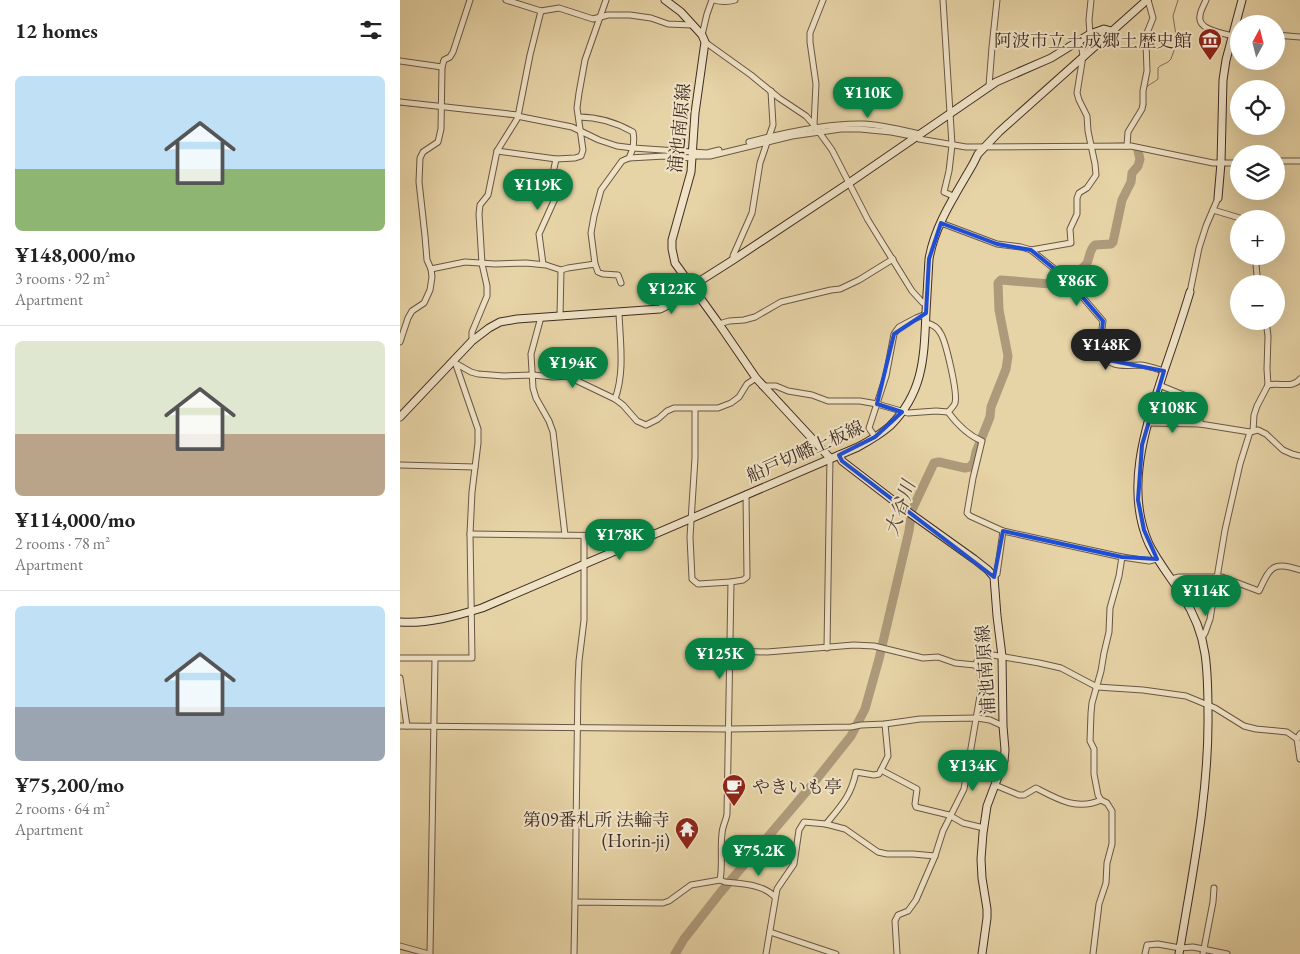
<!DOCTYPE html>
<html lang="en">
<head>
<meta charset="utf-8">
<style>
  body { margin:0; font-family:"EB Garamond","Noto Serif JP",serif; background:#f6f6f6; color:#222; height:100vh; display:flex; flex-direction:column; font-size:19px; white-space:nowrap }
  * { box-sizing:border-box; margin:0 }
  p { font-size:16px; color:#767676 }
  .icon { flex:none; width:28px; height:28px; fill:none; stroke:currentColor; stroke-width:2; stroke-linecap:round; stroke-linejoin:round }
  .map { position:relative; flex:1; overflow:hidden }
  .details { display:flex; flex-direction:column; background:#fff; width:400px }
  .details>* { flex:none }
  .needle { width:32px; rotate:7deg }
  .fabs { position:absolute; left:830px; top:15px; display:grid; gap:10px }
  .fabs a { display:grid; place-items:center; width:55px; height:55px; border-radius:50%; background:#fff; box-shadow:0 5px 20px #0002; font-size:25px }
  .price { position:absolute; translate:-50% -42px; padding:0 11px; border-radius:18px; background:#0b8043; color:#fff; font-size:16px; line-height:32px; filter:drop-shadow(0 1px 2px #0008) }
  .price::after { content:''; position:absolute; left:50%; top:30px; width:15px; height:11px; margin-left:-8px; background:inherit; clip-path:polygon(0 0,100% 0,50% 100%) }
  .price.on { background:#222; color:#fff }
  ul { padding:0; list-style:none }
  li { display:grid; align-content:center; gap:10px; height:265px; padding:0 15px }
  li+li { border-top:1px solid #e0e0e0 }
  li span { display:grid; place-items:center; height:155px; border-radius:8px; color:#555 }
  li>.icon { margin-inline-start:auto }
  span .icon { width:90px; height:90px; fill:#fffc; stroke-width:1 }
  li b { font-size:21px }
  h2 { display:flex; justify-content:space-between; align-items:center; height:60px; padding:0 15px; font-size:21px }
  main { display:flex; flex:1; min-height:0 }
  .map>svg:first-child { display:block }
</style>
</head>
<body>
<main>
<section class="details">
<h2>12 homes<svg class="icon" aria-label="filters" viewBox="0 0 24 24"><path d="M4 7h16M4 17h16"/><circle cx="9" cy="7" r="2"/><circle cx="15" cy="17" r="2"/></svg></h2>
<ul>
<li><span style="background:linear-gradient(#bfe0f5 60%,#8fb573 0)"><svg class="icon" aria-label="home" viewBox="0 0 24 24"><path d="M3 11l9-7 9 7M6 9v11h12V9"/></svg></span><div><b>¥148,000/mo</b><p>3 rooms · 92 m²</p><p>Apartment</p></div></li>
<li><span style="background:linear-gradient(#dfe7d0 60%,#b9a48a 0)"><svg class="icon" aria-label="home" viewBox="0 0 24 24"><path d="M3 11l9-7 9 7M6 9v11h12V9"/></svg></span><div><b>¥114,000/mo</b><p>2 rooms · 78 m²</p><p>Apartment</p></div></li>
<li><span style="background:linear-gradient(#bfe0f5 65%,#9aa5b1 0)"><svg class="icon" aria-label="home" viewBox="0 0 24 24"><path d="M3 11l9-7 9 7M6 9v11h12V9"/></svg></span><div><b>¥75,200/mo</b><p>2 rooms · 64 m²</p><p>Apartment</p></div></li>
</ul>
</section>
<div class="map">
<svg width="900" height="954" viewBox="0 0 900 954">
  <rect width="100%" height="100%" fill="#e6d3a6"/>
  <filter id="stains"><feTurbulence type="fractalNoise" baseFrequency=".004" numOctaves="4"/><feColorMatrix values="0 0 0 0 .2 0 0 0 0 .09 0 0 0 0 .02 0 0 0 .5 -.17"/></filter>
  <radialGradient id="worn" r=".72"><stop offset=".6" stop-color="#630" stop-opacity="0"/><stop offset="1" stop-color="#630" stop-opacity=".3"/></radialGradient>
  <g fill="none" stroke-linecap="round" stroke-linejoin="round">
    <!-- stream -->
    <g stroke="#816e58" stroke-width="1">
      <path d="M746 88C748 84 754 83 758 79V68L760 66 768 62 771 59 777 42 773 16 778 0"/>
      <path d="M0 105 32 108"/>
      <path d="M744 110 746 105 745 100"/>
      <path d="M95 115 116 118"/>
      <path d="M465 127 474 128"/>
      <path d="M522 137 533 139"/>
      <path d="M676 144H689"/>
      <path d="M693 144 725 143"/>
    </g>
    <!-- river -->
    <path stroke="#ad9a7a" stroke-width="9" d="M275 954 284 939 320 893 412 785 451 736 465 709 479 659 509 531 512 510 534 463 539 462 565 468 570 467 574 462 576 452 590 417 591 407 606 369 608 356 599 310 598 283 601 280 663 285C667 280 685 267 687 263 690 257 689 250 695 245L711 244 713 242 722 200 731 182 732 173 738 166 740 159 738 151"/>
    <!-- street casing -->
    <g stroke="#695645" stroke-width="7">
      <g id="street">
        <path d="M106 0 141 11 159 8 193 19 208 15H230L251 18 268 24 292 25"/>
        <path d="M314 0C321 2 328 2 335 0"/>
        <path d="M543 0 552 145 549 171 544 192 555 197"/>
        <path d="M806 0C804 5 800 11 800 16 797 30 823 33 833 36"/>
        <path d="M690 34 689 20 691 0"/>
        <path d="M302 35 307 14 312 0"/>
        <path d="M876 35 900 37"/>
        <path d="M305 42 351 75 379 98 406 116 414 125 432 150 468 220 512 291 523 303H527"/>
        <path d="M0 61 42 67"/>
        <path d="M589 86 592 47 597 0"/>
        <path d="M0 102 118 115"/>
        <path d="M117 116 172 127 199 140 217 146 233 148 307 153 319 150"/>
        <path d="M179 117C197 117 217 123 233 132 235 141 233 150 229 158"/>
        <path d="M414 125 416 84 410 42V33L423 0"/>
        <path d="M349 142C383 133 427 123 463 124 482 125 502 130 520 134"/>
        <path d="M727 146 728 132 742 109 743 104V91L747 71 746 43 747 33 753 18 748 0"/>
        <path d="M97 151 156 159 175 158 181 156 183 150 177 108 179 93 185 60 206 0"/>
        <path d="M293 156H310L392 136 441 129H460L491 132 512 136 519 139 566 147 731 146 813 163H839"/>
        <path d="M876 161H900"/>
        <path d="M813 210 843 219"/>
        <path d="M541 223 597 244 621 247 631 250 667 279 703 321C701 333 699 359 714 364 722 367 732 365 741 365 749 366 757 369 764 371"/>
        <path d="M631 250 671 243 670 229 677 214V198L679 193 687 188 696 175 695 164 688 131 687 116 679 100 677 93 683 56 682 49 679 41"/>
        <path d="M855 256 858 284"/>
        <path d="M333 260V256L352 213 360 163 373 125 371 91"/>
        <path d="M143 264 139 234 158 192V187L152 178 156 159"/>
        <path d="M31 269 65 262 95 264 126 263 146 265 161 270 160 316"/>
        <path d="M161 270 168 268 195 264"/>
        <path d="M221 283 218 275 203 274 198 272 195 264 191 233 194 216 201 190 222 161 229 158 265 156 292 158"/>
        <path d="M790 292 799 248 806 226 818 198"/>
        <path d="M141 317 131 354 133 388 136 398 149 421 153 432 165 535"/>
        <path d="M526 323C532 324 538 328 541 334 546 343 558 393 555 403 554 406 551 409 548 412"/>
        <path d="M319 324 329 321 344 320 355 317 381 302 431 290 440 289 459 280 493 259"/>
        <path d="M72 341V332L87 296V286L82 264 79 214 80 205 88 195 97 151 117 119 119 111 130 55 141 11"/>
        <path d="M0 342 8 318 12 311 24 303 30 290 32 277 31 269 27 260 25 236 19 182 20 158 23 152 38 142 41 129 42 67 44 60 50 57 53 52 70 0"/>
        <path d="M55 363 71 372 78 374 104 376 133 375 153 377 167 376 215 399 223 405 237 421 246 425 258 419 267 411 274 408H318L331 403 339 397 347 384 356 378"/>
        <path d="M759 385 791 398 800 405V424"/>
        <path d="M868 385C879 382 893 389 900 379"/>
        <path d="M362 386H376L388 391 412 395 428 401H460L477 404 508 413 536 411 548 412C557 424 567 435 582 441L573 478 567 513 570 516 603 531 722 557 749 561 757 559"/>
        <path d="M215 399C225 372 220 341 219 313"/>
        <path d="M295 409V458L290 537 292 579 298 584 331 582"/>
        <path d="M747 423 800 424 850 432 858 430 866 434 883 450 892 454 900 456"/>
        <path d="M853 431 854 415 857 406 868 385 867 369 868 336 866 321"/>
        <path d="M475 437 469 428 486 376 494 334 499 327 516 318 526 314"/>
        <path d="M0 465 75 467"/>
        <path d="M70 534 234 536 241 540"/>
        <path d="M594 577 597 574 603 531"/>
        <path d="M771 579 779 577H822L859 591C870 568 872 560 900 570"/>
        <path d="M802 638 805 633 810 619 825 530 840 464 850 432"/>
        <path d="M427 648 430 458"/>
        <path d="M330 651 367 652 454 645 474 646 523 658 538 657 555 663 575 665 580 672 582 684 564 789 543 831 535 856 516 900 508 911 498 915 495 921 497 954"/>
        <path d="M0 658H72L70 534 72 492 78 443V429L56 365"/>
        <path d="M575 665 580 656 587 654 639 663 661 668 697 687 743 690 786 696 815 708 844 726 856 729 887 732 897 739"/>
        <path d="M0 678 7 726"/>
        <path d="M0 726 329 729 451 727 461 725 485 724 520 719 577 718 590 720 603 726"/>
        <path d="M900 734 897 739 900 759"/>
        <path d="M481 770 517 789 515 804 516 807 549 815 563 823 584 828"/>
        <path d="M595 785 619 795H624L636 788C657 799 677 811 701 800"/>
        <path d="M426 824C441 806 451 796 456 772L474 775 479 774 488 756 485 724"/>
        <path d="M320 880C323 865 320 849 322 834 322 827 326 821 327 814L331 582 343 580 347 577 346 494"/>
        <path d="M175 902 178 684 179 661 184 620V536"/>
        <path d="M370 932 436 954"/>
        <path d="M0 946 29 954"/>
        <path d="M30 954 35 659"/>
        <path d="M174 954 175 902 263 903 269 901 291 885 320 880 325 882C342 884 363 884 375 897"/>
        <path d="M366 954 377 889 394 864 399 830 404 822 426 824 445 829 478 852 487 854H513L535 856"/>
        <path d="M693 954 699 904 706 883 707 863 712 844V811L707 803 701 800 698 795 694 774V749L690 741 691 713 692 703 701 671 704 653 709 632 710 608 719 576 722 557"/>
        <path d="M745 954 747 945 758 944 780 948 793 947 827 954"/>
        <path d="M803 954 813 902 814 888"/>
      </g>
    </g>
    <!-- secondary casing -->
    <g stroke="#3f2c25" stroke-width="9">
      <g id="secondary">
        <path d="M265 0 281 12 302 35 305 42 295 113 291 172 272 240V249L275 263 319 324 356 378 430 458"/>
        <path d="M818 198 821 163 823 80 826 60 842 0"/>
        <path d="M0 417 72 341 89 328 100 322 117 319 260 309 270 304 292 286 333 260 449 183 596 82 651 58 690 34 704 29 711 31"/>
        <path d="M439 455 442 461 507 511 574 559 588 570 594 577 597 616 602 656 603 726 605 750 604 761 587 806 583 833 581 859 582 878 587 909V918L582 954"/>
        <path d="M0 622C28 624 56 616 82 608L458 447C469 441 481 434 490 426 524 392 524 357 526 312 527 294 528 277 529 259 535 224 556 194 573 164L578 154 599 132 747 0"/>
        <path d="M779 954C792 875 809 795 808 714 808 694 808 674 805 654 802 633 793 612 782 595 771 578 758 562 749 544 724 488 746 426 764 371 773 345 782 319 790 292"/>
      </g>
    </g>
    <!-- street -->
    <use href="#street" stroke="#efe2c5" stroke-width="5"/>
    <!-- secondary -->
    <use href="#secondary" stroke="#efe2c5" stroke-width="7"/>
  </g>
  <!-- marked area -->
  <path fill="none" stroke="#1d4ed8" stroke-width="4" stroke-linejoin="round" d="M541 223 597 244 631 250 667 279 703 321 701 341 708 360 764 371 742 445 738 500 744 530 757 559 722 557 603 531 594 577 442 461 439 455 475 437 502 412 477 404 494 334 526 313 529 259Z"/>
  <!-- icons -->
  <defs>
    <g id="museum-pin" transform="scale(1.25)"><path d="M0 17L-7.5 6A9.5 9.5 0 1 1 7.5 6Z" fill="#8f2418" stroke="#efe2c5"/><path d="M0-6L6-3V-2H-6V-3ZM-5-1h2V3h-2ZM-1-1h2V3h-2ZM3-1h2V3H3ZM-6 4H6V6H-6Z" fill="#fff"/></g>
    <g id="cafe-pin" transform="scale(1.25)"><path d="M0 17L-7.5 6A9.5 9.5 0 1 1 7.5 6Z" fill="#8f2418" stroke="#efe2c5"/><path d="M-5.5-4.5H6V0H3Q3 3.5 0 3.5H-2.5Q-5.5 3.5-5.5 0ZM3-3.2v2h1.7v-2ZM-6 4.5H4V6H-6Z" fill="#fff"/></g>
    <g id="temple-pin" transform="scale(1.25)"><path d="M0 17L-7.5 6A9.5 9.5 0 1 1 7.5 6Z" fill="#8f2418" stroke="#efe2c5"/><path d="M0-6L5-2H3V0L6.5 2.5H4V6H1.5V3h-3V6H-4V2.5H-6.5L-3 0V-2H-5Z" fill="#fff"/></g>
  </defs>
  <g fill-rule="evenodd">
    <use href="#museum-pin" x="810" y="40"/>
    <use href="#cafe-pin" x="334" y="786"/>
    <use href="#temple-pin" x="287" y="829"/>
  </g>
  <g text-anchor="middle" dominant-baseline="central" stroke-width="4" stroke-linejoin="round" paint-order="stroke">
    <!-- poi labels -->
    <g font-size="18" fill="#3f2c25" stroke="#efe2c5" text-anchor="end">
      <text x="792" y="40">阿波市立土成郷土歴史館</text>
      <text x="352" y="786" text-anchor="start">やきいも亭</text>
      <text x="270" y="819">第09番札所 法輪寺<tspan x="270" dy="21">(Horin-ji)</tspan></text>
    </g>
    <!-- street labels -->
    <g font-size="18" fill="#3f2c25" stroke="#efe2c5">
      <text transform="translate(279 128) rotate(-84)">浦池南原線</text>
      <text transform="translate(405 451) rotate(-24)">船戸切幡上板線</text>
      <text transform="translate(585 670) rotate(-94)">浦池南原線</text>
    </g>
    <!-- water labels -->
    <g font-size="19" font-style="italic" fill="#5a483a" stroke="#efe2c5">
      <text transform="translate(500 508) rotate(-71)">大谷川</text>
    </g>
  </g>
  <rect width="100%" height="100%" filter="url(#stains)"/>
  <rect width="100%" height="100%" fill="url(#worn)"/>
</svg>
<div class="fabs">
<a><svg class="needle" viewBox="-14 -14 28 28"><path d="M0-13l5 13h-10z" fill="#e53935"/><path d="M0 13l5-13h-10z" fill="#767676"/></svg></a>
<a><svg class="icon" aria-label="locate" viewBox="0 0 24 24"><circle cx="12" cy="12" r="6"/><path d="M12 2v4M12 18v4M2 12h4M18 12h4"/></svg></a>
<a><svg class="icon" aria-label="layers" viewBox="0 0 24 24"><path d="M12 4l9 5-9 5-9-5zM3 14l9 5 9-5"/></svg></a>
<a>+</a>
<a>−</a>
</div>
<b class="price" style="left:468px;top:119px">¥110K</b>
<b class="price" style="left:138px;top:211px">¥119K</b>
<b class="price" style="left:677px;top:307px">¥86K</b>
<b class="price" style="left:272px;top:315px">¥122K</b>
<b class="price on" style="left:706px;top:371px">¥148K</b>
<b class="price" style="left:173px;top:389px">¥194K</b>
<b class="price" style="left:773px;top:434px">¥108K</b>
<b class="price" style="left:220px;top:561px">¥178K</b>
<b class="price" style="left:806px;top:617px">¥114K</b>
<b class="price" style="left:320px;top:680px">¥125K</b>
<b class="price" style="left:573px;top:792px">¥134K</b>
<b class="price" style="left:359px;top:877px">¥75.2K</b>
</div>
</main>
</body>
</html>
